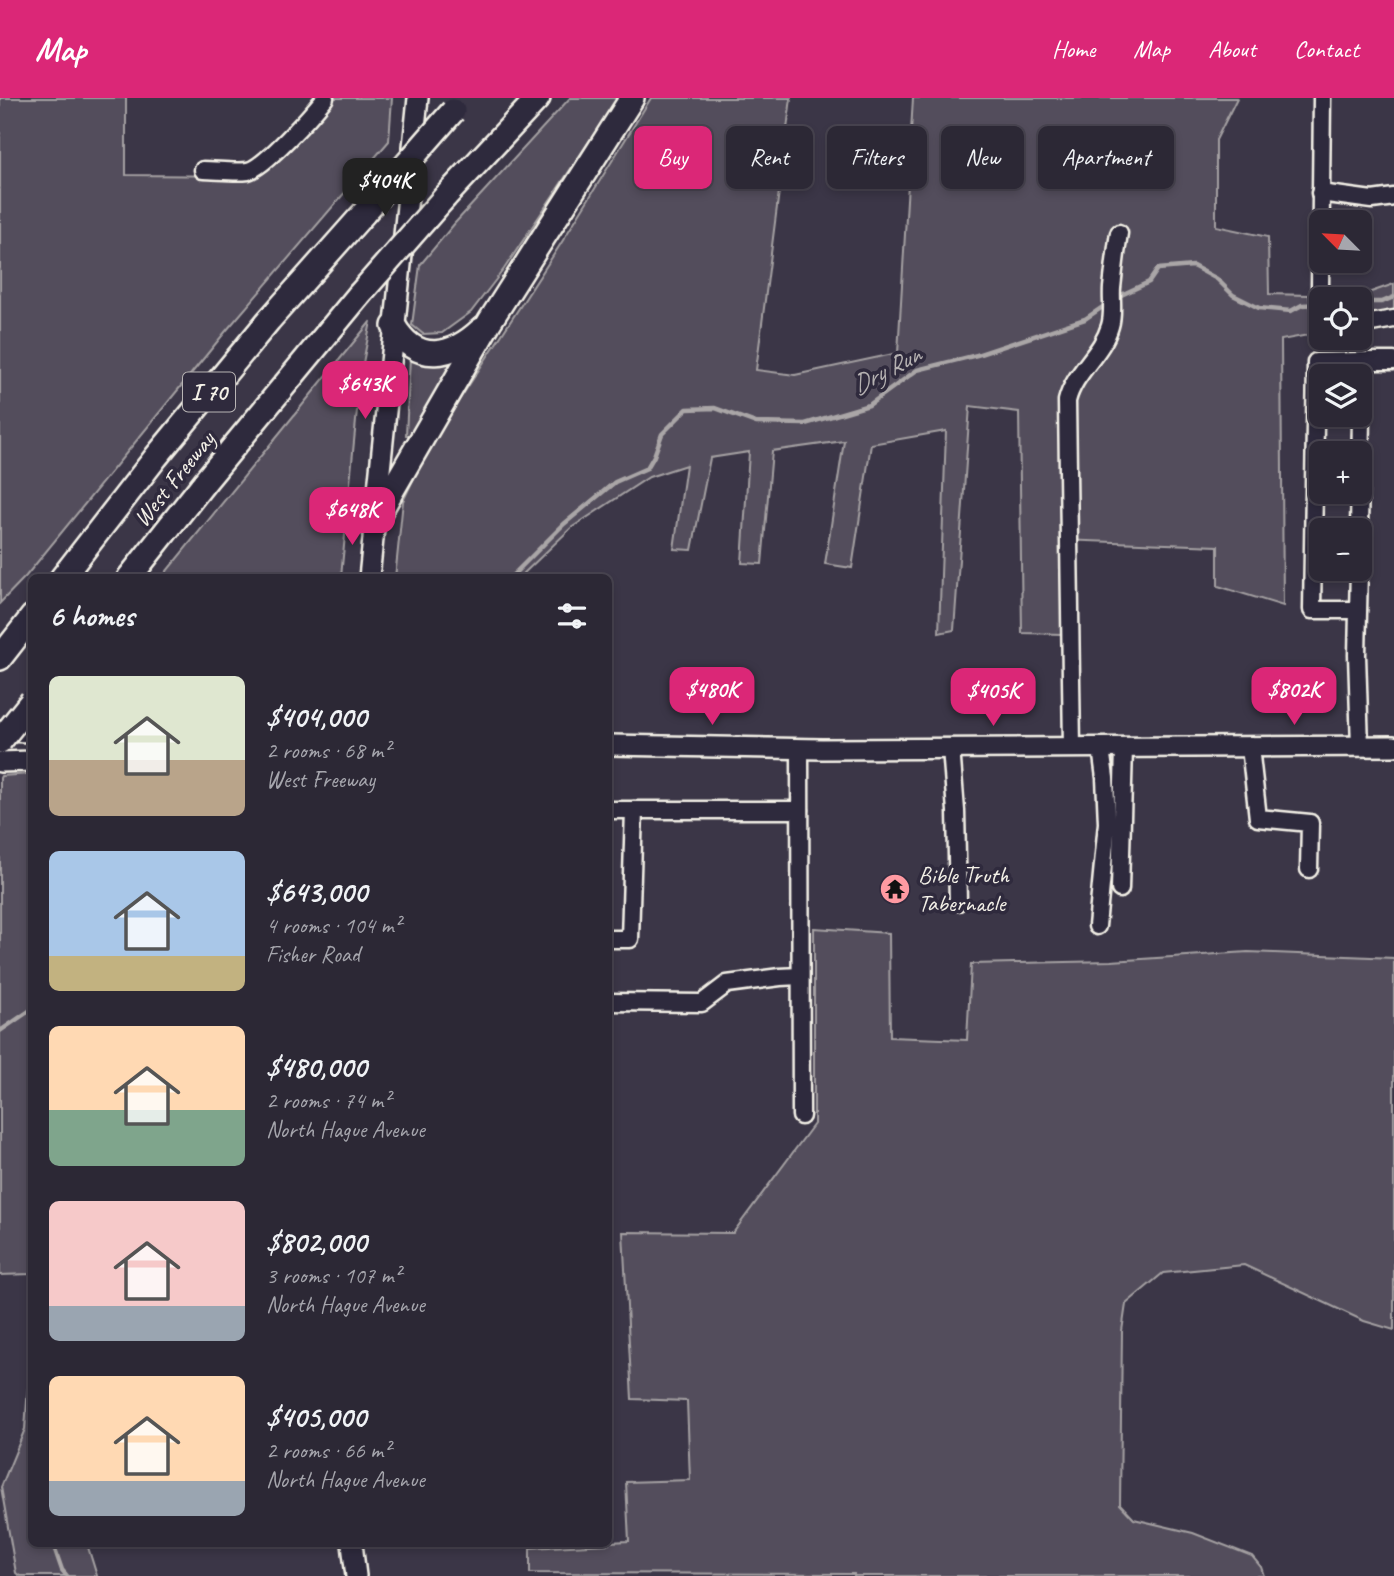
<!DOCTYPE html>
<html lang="en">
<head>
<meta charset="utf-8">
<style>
  body { margin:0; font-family:Caveat,sans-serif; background:#34303d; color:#f1f3f6; height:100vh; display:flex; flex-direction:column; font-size:26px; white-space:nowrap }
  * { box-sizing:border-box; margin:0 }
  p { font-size:23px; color:#a6a6ad }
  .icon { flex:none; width:38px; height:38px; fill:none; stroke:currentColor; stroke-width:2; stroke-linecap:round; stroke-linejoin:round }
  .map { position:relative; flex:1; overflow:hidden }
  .details { position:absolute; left:28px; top:476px; width:584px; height:973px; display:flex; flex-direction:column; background:#2c2835; border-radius:10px; box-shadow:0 4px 10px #0003,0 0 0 2px #484450 }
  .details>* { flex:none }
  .top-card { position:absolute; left:634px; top:28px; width:654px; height:63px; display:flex; gap:14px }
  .needle { width:46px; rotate:294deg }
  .buttons { position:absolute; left:1309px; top:112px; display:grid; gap:14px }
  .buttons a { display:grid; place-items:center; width:63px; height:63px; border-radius:10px; background:#2c2835; box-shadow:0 4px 10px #0003,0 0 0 2px #484450; font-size:35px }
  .price { position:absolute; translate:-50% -60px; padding:0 16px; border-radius:14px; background:#db2777; color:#fff; font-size:23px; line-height:46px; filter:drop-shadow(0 2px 4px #0008) }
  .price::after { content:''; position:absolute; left:50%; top:42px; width:21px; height:16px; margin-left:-10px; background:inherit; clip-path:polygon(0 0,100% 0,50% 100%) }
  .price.on { background:#222; color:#fff }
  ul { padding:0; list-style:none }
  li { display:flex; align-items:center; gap:21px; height:175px; padding:0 21px }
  li span { display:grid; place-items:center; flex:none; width:196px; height:140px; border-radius:10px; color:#555 }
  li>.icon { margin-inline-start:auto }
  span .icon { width:84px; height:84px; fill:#fffc; stroke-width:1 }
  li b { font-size:30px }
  h2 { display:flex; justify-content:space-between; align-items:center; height:84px; padding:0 21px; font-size:30px }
  .chip { padding:0 24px; border-radius:10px; background:#2c2835; box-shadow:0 4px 10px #0003,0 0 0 2px #484450; font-size:24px; line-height:63px }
  .chip.on { background:#db2777; color:#fff }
  header { display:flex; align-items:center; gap:42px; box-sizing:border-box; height:98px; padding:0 35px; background:#db2777; color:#fff }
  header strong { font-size:33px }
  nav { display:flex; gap:38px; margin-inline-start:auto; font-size:24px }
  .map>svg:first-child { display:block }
</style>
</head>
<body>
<header>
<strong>Map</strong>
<nav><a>Home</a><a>Map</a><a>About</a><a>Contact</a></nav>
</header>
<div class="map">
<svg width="1394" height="1478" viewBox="0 0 1394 1478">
  <rect width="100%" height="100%" fill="#3b3647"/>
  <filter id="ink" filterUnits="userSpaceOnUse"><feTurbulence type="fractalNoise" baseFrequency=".0143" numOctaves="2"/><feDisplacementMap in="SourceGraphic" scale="14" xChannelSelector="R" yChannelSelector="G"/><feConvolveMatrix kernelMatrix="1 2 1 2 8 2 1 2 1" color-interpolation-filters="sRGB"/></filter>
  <g filter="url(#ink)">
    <!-- green -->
    <g fill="#534e5c" stroke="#a4a0a2" stroke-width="2">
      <path d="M0 0H126V77L249 78 327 0H392L389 43 226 233 26 478 0 505Z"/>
      <path d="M570 0H618L504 171 471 214 442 235 423 236 412 227 420 167 455 125Z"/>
      <path d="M651 0H791L756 272 795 277 898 255 913 0H1237L1216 42V128L1268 139 1269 196 1309 197 1314 236 1281 242 1283 508 1218 488V448L1062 442V536L1022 535 1019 314 970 308 954 532 939 535 946 333 871 346 852 470 825 466 844 343 772 353 762 466 742 465 749 354 710 360 692 452 674 451 686 367 649 379 571 430 520 479 395 480 403 403 430 347 560 147Z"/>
      <path d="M1394 186V212L1360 218V201H1329L1328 197 1371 194Z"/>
      <path d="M371 223 360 281 341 479H162Z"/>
      <path d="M410 260H460L413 337H406Z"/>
      <path d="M31 676V1176L0 1177V680L1 678Z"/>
      <path d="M814 830 889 835 890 939 967 942 971 866 1111 863 1248 854 1394 860V1232L1364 1223 1244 1167 1163 1175 1126 1206 1122 1233 1120 1406 1134 1421 1193 1435 1252 1458 1261 1469 1264 1478H854V1476L530 1475V1450L609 1446V1444L629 1443 626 1384 690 1382 687 1303 632 1301 623 1134 733 1135 814 1026Z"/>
      <path d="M31 1246 32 1446H87L97 1478H20L16 1475 1 1389 25 1331Z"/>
    </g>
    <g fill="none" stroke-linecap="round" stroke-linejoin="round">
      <!-- stream -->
      <g stroke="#aaa6a7" stroke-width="4.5">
        <path d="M1117 199 1149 184 1158 171 1193 168 1217 181 1233 197 1259 210 1291 213 1302 207 1321 206"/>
        <path d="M1360 204H1382L1394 199"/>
        <path d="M510 480 564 426 615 384 647 370 654 358 662 336 687 311 715 310 756 325 805 326 869 307 917 272 977 257 1085 221 1107 206"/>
        <path d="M0 933 32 911"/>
        <path d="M53 1446 62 1472 67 1478"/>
      </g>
      <!-- minor casing -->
      <g stroke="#f4f1e8" stroke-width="21">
        <g id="minor">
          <path d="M1322 0 1320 191 1322 201"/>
          <path d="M203 72C216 72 235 75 248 73 265 69 312 16 325 0"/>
          <path d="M1320 95 1372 102 1394 99"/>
          <path d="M1360 225H1371L1394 221"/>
          <path d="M1359 432 1362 263H1394"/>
          <path d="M1359 471 1357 557 1360 649"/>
          <path d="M1358 512H1312L1316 264 1362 263"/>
          <path d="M1250 649 1258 720 1310 725 1309 771"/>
          <path d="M800 650 801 1018"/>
          <path d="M951 650 956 713 958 804"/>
          <path d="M1072 650 1067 303C1074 274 1102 256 1110 228 1114 215 1111 202 1112 190 1114 172 1116 153 1119 135"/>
          <path d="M609 712H634"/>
          <path d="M1120 791 1124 650"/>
          <path d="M1097 828 1107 725 1105 680 1101 650"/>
          <path d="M609 841H630L634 712H800"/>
          <path d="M609 904 702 905 727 886 780 879 800 878"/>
        </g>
      </g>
      <!-- major casing -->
      <g stroke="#f4f1e8" stroke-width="24">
        <g id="major">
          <path d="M369 480 418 0"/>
          <path d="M0 633 32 634"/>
          <path d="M609 647 822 651 1394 648"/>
          <path d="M0 664 32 663"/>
          <path d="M352 1446 356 1478"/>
        </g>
      </g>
      <!-- highway casing -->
      <g stroke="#f4f1e8" stroke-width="28">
        <g id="highway">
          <path d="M445 99 538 0"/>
          <path d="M394 228C417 267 452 259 481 232"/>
          <path d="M375 422 490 223 632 0"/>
          <path d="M62 480 156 359 269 222 364 115"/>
          <path d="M129 480 207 381 359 197"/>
          <path d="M0 560 32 519"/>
        </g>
      </g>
      <!-- minor -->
      <use href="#minor" stroke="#2f2a3d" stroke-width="16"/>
      <!-- major -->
      <use href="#major" stroke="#2f2a3d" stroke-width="19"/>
      <!-- highway -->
      <use href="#highway" stroke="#2f2a3d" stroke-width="23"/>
      <!-- highway-bridge casing -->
      <g stroke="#f4f1e8" stroke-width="28" stroke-linecap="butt">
        <g id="highway-bridge">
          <path d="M364 115 453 13"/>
          <path d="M359 197 445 99"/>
          <path d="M0 643 32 603"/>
        </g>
      </g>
      <!-- highway-bridge -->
      <use href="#highway-bridge" stroke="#2f2a3d" stroke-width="23"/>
    </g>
  </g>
  <!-- icons -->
  <defs>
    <g id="temple-disc" transform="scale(1.575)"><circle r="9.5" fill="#ff9aa2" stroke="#2f2a3d"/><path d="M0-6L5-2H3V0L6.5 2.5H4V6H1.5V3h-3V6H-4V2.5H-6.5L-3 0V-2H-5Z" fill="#111"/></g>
  </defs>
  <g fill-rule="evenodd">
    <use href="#temple-disc" x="895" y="791"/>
  </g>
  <g text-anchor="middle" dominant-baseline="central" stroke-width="7" stroke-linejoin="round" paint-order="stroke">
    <!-- shield labels -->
    <rect fill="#2f2a3d" stroke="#b9b5b5" stroke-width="2" x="183" y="274.5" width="52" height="39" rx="5"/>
    <g font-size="23" font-weight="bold" fill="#f4f1e8">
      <text x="209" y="294">I 70</text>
    </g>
    <!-- street labels -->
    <g font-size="24" fill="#f4f1e8" stroke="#2f2a3d">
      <text transform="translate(174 381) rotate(-51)">West Freeway</text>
    </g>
    <!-- poi labels -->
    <g font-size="24" fill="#f4f1e8" stroke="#2f2a3d" text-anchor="start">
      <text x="918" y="777">Bible Truth<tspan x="918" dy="28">Tabernacle</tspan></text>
    </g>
    <!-- water labels -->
    <g font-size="26" font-style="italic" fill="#b6b2b2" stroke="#2f2a3d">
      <text transform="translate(886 272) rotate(-28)">Dry Run</text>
    </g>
  </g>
</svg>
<div class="buttons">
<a><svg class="needle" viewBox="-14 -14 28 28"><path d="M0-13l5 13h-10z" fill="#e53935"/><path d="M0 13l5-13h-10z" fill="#a6a6ad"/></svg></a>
<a><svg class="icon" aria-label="locate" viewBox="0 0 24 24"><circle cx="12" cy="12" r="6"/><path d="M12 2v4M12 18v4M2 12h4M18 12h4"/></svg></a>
<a><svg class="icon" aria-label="layers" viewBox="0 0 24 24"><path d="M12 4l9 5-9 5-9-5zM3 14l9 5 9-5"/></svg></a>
<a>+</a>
<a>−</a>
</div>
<b class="price on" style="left:385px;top:120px">$404K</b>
<b class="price" style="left:365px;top:323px">$643K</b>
<b class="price" style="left:352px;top:449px">$648K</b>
<b class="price" style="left:712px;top:629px">$480K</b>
<b class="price" style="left:1294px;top:629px">$802K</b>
<b class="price" style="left:993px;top:630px">$405K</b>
<div class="top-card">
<a class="chip on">Buy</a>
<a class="chip">Rent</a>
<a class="chip">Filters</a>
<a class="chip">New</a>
<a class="chip">Apartment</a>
</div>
<section class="details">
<h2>6 homes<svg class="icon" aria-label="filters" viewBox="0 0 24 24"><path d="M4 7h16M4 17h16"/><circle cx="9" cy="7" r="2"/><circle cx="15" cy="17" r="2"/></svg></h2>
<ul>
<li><span style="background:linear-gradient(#dfe7d0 60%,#b9a48a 0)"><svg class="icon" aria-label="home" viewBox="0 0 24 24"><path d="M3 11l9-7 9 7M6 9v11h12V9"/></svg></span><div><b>$404,000</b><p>2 rooms · 68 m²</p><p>West Freeway</p></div></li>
<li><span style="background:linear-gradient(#a9c7e8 75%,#c2b280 0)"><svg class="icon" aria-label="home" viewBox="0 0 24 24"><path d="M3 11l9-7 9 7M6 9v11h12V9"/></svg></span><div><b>$643,000</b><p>4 rooms · 104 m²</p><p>Fisher Road</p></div></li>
<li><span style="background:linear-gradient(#ffd9b3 60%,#7fa58c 0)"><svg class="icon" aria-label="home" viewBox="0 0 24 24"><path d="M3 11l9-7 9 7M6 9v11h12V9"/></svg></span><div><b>$480,000</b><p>2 rooms · 74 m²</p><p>North Hague Avenue</p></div></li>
<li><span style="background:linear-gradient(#f6c9c9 75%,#9aa5b1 0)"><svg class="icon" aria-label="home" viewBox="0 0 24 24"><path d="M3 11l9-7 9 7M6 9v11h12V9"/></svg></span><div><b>$802,000</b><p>3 rooms · 107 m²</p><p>North Hague Avenue</p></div></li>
<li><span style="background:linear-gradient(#ffd9b3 75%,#9aa5b1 0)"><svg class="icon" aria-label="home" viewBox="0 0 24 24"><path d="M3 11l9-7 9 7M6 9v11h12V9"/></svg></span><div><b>$405,000</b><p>2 rooms · 66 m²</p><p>North Hague Avenue</p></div></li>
</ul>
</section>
</div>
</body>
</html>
